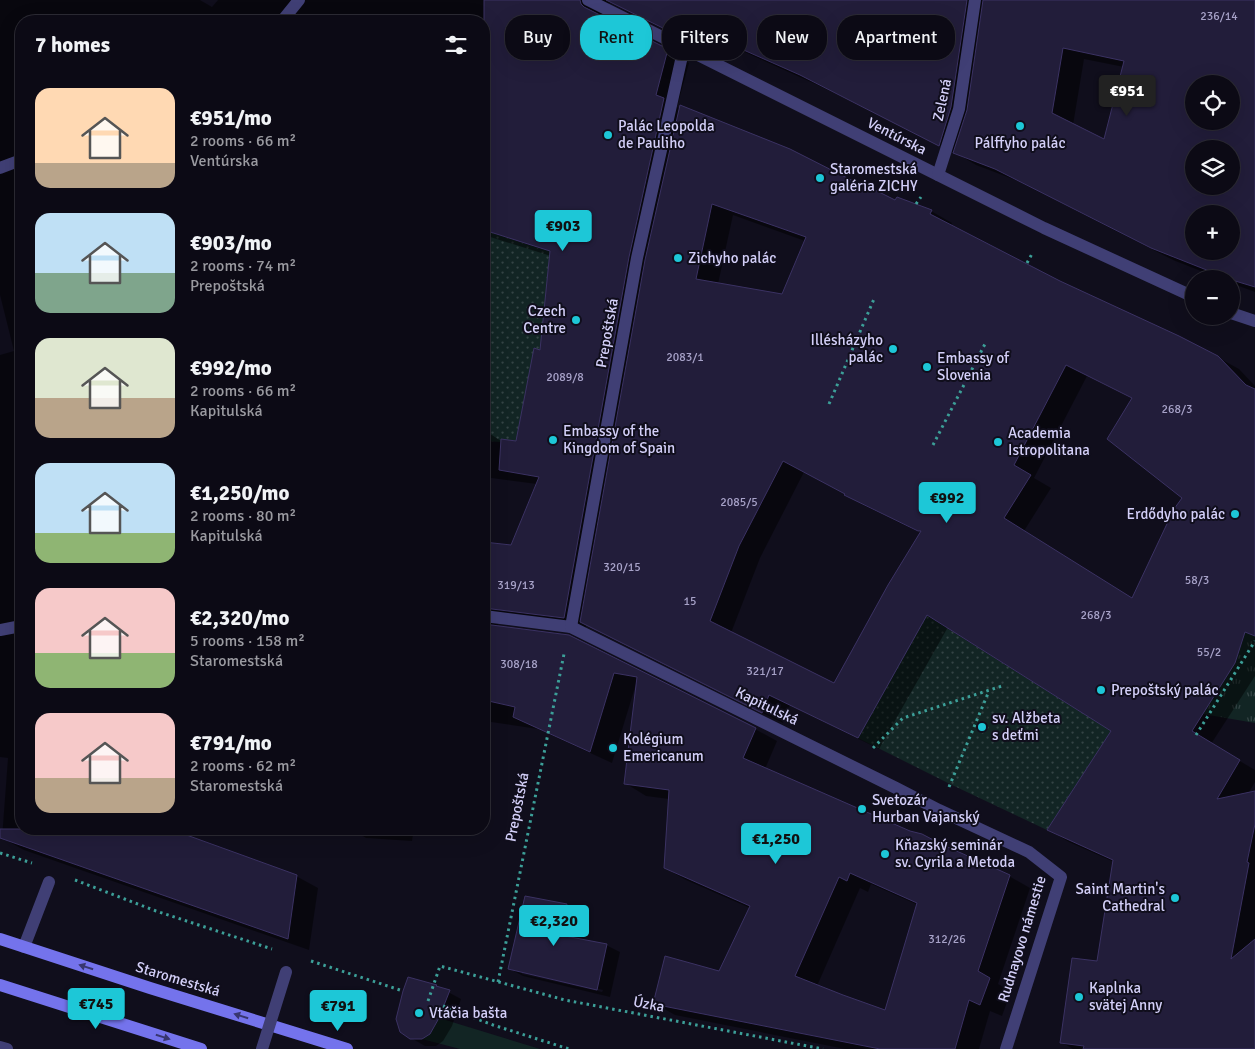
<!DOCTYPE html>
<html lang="en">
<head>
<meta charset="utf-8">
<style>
  body { margin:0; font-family:Signika,sans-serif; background:#15131e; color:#f1f3f6; height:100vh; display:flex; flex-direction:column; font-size:19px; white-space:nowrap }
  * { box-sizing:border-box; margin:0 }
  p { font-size:16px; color:#9a9aa0 }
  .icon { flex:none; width:28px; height:28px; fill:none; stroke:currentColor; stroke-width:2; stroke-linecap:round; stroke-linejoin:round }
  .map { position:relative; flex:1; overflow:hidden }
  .details { position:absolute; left:15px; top:15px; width:475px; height:820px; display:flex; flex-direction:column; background:#0c0a15; border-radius:20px; box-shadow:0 5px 20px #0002,0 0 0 1px #2c2b34 }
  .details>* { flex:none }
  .hud { position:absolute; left:505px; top:15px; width:475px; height:45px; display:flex; gap:10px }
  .buttons { position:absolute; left:1185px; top:75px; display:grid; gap:10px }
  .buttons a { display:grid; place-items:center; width:55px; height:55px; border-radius:50%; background:#0c0a15; box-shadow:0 5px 20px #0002,0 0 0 1px #2c2b34; font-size:25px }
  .price { position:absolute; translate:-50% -42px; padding:0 11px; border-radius:5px; background:#1dc7d7; color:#111; font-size:16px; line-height:32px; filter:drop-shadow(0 1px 2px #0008) }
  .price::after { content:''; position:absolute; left:50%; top:30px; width:15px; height:11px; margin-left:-8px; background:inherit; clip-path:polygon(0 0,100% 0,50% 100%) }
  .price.current { background:#222; color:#fff }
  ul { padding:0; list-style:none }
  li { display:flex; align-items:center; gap:15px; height:125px; padding:0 20px }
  li span { display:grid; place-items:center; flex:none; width:140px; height:100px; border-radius:15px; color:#555 }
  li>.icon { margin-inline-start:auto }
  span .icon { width:60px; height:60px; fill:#fffc; stroke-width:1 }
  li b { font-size:21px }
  h2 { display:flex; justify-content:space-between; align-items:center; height:60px; padding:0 20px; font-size:21px }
  .tag { padding:0 18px; border-radius:20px; background:#0c0a15; box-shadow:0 5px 20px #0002,0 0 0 1px #2c2b34; font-size:18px; line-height:45px }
  .tag.current { background:#1dc7d7; color:#111 }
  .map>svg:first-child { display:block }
</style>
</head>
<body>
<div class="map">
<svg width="1255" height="1049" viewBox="0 0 1255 1049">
  <defs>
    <pattern id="park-tufts" width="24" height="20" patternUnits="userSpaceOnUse" patternTransform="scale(1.25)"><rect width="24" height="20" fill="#122524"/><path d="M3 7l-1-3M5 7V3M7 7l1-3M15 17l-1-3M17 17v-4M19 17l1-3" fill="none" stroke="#344445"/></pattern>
    <pattern id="garden-dots" width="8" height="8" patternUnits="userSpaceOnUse" patternTransform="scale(1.25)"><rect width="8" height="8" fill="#122524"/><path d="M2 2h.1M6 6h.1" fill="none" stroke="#344445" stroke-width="1.8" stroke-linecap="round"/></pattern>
  </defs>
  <rect width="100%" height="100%" fill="#100e1c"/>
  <!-- grass -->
  <path fill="#122524" d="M439 1018 540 1049H460L422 1039 430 1034Z"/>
  <!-- park -->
  <path fill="url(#park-tufts)" d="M1245 632 1255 636V723L1203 714 1235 663Z"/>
  <!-- garden -->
  <g fill="url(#garden-dots)">
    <path d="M546 200 556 201 540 350 535 349 516 441 501 439V442L484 441V230L541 249Z"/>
    <path d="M926 615 1111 731 1047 830 950 784 858 738Z"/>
  </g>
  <!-- shadow -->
  <g fill="#0007" fill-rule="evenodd">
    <path d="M0 0H200L212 7 218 0H1255V292L1231 283V279H1221L1173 260 1018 181 976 165 961 156 822 87 698 31 694 44 614 4 610 3 606 5 602 9V17L668 50 689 63 677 107 680 109 896 202 931 211 952 223 951 226 1059 282 1217 357 1239 369 1255 386V676L1211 744 1255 770V782L1248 794H1255V1049H1073L1061 1042 1098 962 1114 862 1069 842 1049 830 1113 730 948 627 879 749 790 705 783 723 602 634 586 625V629L499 623 497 627 568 636 755 729 777 741 765 769 1009 876 1030 888 998 984 1011 991 1002 1016 990 1011 979 1049H845L675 1015 654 1003 720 973 750 908 686 880 665 868 669 799 646 796 625 783 637 684H636L612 763 538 729 484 721V543L512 546 537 484 484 477V430L515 450 541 351 551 256 484 235V21H21V829H166L296 876 318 888 309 950 24 850 2 838 8 758 0 757V355L14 351 0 295ZM1084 59 1124 67 1105 141 1073 125ZM1194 84H1231V121H1194ZM1194 149H1231V186H1194ZM1194 214H1231V251H1194ZM733 215 805 241 783 295 718 284ZM1087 376 1133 399 1183 498 1133 599 1024 531 1051 488 1034 478ZM804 472 847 494 846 495 867 507 921 533 835 685 731 633 760 558ZM871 884 918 905 886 1011 817 986 860 888 868 892Z"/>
    <path d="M351 829H414L412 841 366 838Z"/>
    <path d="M566 905 579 913 574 939 606 945 620 952 610 997 523 976 510 969ZM522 971 603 990 602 992 522 974Z"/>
    <path d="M448 992 461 999 452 1026 443 1041 436 1046H425L411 1038Z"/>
  </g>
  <!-- building -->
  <g fill="#221d3a" stroke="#3b3263" fill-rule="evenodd">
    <path d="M484 0H580L581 4 584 7 668 49 656 95 664 98 629 257 564 618 484 608V542L511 545 539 477 499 470 501 439 516 441 534 348 540 350 550 251 484 230Z"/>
    <path d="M606 0H967L951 107 939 146 800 75 676 20 673 33Z"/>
    <path d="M983 0H1255V287L1232 280 1151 248 995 169 953 153 967 110ZM1063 48 1124 61 1104 139 1052 113ZM1194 84H1231V121H1194ZM1194 149H1231V186H1194ZM1194 214H1231V251H1194Z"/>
    <path d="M680 105 790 149 867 188V186L895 200 897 197 932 210 930 214 1060 281 1179 336 1218 356 1246 385 1255 389V636L1245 632 1235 663 1192 731 1240 760 1217 799 1255 791V824L1247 862 1249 863 1231 959 1255 939V1049H1083L1084 1046 1060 1043 1072 958 1097 961 1113 860 1047 830 1111 731 927 615 858 738 769 695 762 713 580 622 645 260ZM712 204 806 237 782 294 696 279ZM1066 365 1132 398 1107 439 1182 498 1174 509 1132 598 1004 518 1031 475 1014 465ZM783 461 845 494 844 495 918 531H921L888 585 834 683 710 621 739 546Z"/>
    <path d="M484 624 569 635 756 728 743 758 910 831 922 834 941 844 1010 875 978 971 990 978 980 1005 969 1000 955 1049H880L653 1004 665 956 719 971 750 906 664 868 669 790 624 784 637 677 614 673 590 752 513 717 515 707 484 700ZM850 873 917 903 885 1010 843 995 795 976 839 877 847 881Z"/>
    <path d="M0 829H170L297 875 288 939 0 838Z"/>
    <path d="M525 896 567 904 560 935 607 944 597 990 508 969Z"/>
    <path d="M408 977 437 985 436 986 450 990 439 1018 430 1034 422 1039H410L400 1032 396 1019 403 991Z"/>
  </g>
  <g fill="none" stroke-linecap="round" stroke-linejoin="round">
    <!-- path -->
    <g stroke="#3c9f98" stroke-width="3" stroke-dasharray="2.5 4" stroke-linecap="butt">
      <path d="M916 204 921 197"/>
      <path d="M1027 263 1033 252"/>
      <path d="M829 404 874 299"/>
      <path d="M933 445 986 342"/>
      <path d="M1196 735 1255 641"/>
      <path d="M873 748 903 718 1002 686"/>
      <path d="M949 787 989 691"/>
      <path d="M0 853 32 863"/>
      <path d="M75 880 156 911 272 949"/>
      <path d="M311 961 403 991"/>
      <path d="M498 982 564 654"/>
      <path d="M428 1001 440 966 565 1000 823 1049"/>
      <path d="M443 1006 493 1025 569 1049"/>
    </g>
    <!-- lane -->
    <path stroke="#403f75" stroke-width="12" d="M24 947 49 882"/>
    <!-- street -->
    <g stroke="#403f75" stroke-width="12">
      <path d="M588 0 1044 228 1194 297"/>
      <path d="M282 21 299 0"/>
      <path d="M0 168 21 160"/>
      <path d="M938 175 959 109 975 0"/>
      <path d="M1231 313 1255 321"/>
      <path d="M484 616 571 627 896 788 939 810 1029 852 1061 877 1006 1049"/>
      <path d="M571 627 637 258 684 47"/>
      <path d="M0 630 21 626"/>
      <path d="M0 1047 7 1049"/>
    </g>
    <!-- secondary -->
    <g stroke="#7473ec" stroke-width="12">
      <path d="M0 939 150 988 347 1049"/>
      <path d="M0 985 201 1049"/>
    </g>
    <!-- street-bridge -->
    <path stroke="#403f75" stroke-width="12" d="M262 1049 286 972"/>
  </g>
  <!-- one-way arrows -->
  <defs><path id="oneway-solid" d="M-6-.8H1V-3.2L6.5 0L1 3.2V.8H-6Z" transform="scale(1.25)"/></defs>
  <g fill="#38366f">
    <use href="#oneway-solid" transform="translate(86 967) rotate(-162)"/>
    <use href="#oneway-solid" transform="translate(241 1016) rotate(-163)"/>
    <use href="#oneway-solid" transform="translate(163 1037) rotate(17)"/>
  </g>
  <!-- markers -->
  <g fill="#1dc7d7" stroke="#100e1c" stroke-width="2">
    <circle cx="1020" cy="126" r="5"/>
    <circle cx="608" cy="135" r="5"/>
    <circle cx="820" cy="178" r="5"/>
    <circle cx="678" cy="258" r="5"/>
    <circle cx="576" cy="320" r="5"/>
    <circle cx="893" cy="349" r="5"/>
    <circle cx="927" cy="367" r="5"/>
    <circle cx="553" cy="440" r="5"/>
    <circle cx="998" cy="442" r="5"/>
    <circle cx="1235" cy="514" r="5"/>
    <circle cx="1101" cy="690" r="5"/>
    <circle cx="982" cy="727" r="5"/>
    <circle cx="613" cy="748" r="5"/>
    <circle cx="862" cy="809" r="5"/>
    <circle cx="885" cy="854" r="5"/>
    <circle cx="1175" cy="898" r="5"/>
    <circle cx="1079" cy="997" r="5"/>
    <circle cx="419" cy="1013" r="5"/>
  </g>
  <g text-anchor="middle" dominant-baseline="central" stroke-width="4" stroke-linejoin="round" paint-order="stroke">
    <!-- number labels -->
    <g font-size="12" fill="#a7a2c8">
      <text x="1219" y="16">236/14</text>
      <text x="685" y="357">2083/1</text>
      <text x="565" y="377">2089/8</text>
      <text x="1177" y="409">268/3</text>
      <text x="739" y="502">2085/5</text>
      <text x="622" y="567">320/15</text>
      <text x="1197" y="580">58/3</text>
      <text x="516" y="585">319/13</text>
      <text x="690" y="601">15</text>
      <text x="1096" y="615">268/3</text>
      <text x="1209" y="652">55/2</text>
      <text x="519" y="664">308/18</text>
      <text x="765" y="671">321/17</text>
      <text x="947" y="939">312/26</text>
    </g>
    <!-- street labels -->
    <g font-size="15" fill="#d3cff8" stroke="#100e1c">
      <text transform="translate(942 100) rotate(-78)">Zelená</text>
      <text transform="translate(897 136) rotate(27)">Ventúrska</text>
      <text transform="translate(607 333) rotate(-80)">Prepoštská</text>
      <text transform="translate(767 706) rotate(26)">Kapitulská</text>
      <text transform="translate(517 807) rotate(-79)">Prepoštská</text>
      <text transform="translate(1022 939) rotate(-73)">Rudnayovo námestie</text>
      <text transform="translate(178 979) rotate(17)">Staromestská</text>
      <text transform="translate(649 1004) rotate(11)">Úzka</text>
    </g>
    <!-- poi labels -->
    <g font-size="15" fill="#d3cff8" stroke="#100e1c" text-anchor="start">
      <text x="618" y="126">Palác Leopolda<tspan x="618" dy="17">de Pauliho</tspan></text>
      <text x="1020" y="143" text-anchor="middle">Pálffyho palác</text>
      <text x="830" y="169">Staromestská<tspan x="830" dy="17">galéria ZICHY</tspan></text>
      <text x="688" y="258">Zichyho palác</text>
      <text x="566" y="311" text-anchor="end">Czech<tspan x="566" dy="17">Centre</tspan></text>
      <text x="883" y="340" text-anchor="end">Illésházyho<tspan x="883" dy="17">palác</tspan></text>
      <text x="937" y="358">Embassy of<tspan x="937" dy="17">Slovenia</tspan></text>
      <text x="563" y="431">Embassy of the<tspan x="563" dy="17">Kingdom of Spain</tspan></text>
      <text x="1008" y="433">Academia<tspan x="1008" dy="17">Istropolitana</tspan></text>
      <text x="1225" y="514" text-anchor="end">Erdődyho palác</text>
      <text x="1111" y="690">Prepoštský palác</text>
      <text x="992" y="718">sv. Alžbeta<tspan x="992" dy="17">s deťmi</tspan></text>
      <text x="623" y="739">Kolégium<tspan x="623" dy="17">Emericanum</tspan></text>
      <text x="872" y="800">Svetozár<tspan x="872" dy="17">Hurban Vajanský</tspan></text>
      <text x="895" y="845">Kňazský seminár<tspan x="895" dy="17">sv. Cyrila a Metoda</tspan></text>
      <text x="1165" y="889" text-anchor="end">Saint Martin's<tspan x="1165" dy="17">Cathedral</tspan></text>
      <text x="1089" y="988">Kaplnka<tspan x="1089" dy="17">svätej Anny</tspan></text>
      <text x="429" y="1013">Vtáčia bašta</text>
    </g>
  </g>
</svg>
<div class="buttons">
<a><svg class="icon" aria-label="locate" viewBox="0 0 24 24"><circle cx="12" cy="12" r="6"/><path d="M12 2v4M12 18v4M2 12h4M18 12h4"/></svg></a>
<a><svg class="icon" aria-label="layers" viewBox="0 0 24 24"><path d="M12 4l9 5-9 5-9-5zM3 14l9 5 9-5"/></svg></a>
<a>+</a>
<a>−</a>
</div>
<b class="price current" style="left:1127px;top:117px">€951</b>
<b class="price" style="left:563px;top:252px">€903</b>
<b class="price" style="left:947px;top:524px">€992</b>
<b class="price" style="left:776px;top:865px">€1,250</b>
<b class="price" style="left:554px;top:947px">€2,320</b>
<b class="price" style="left:96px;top:1030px">€745</b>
<b class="price" style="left:338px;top:1032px">€791</b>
<div class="hud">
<a class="tag">Buy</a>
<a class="tag current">Rent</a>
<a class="tag">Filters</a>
<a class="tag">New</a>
<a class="tag">Apartment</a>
</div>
<section class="details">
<h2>7 homes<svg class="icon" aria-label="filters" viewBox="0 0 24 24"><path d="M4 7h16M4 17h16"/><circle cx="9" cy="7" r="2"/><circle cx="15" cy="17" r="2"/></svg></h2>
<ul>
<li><span style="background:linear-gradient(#ffd9b3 75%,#b9a48a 0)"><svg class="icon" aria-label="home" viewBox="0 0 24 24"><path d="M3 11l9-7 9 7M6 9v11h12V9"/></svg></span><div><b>€951/mo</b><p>2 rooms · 66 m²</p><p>Ventúrska</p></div></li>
<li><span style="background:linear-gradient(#bfe0f5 60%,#7fa58c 0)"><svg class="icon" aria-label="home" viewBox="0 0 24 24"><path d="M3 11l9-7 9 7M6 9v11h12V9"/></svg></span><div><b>€903/mo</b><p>2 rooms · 74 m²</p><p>Prepoštská</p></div></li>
<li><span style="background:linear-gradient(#dfe7d0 60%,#b9a48a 0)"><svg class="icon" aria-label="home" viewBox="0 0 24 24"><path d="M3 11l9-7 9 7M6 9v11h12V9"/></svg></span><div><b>€992/mo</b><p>2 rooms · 66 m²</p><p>Kapitulská</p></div></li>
<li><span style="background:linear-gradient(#bfe0f5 70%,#8fb573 0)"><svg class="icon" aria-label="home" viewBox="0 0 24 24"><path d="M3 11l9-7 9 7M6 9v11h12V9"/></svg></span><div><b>€1,250/mo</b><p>2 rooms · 80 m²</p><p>Kapitulská</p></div></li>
<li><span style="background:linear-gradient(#f6c9c9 65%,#8fb573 0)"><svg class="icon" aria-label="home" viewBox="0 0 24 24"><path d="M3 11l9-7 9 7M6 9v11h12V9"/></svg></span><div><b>€2,320/mo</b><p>5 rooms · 158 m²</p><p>Staromestská</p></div></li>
<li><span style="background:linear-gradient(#f6c9c9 65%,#b9a48a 0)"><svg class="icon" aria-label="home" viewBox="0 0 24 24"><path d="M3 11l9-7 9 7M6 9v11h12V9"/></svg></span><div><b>€791/mo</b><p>2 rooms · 62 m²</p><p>Staromestská</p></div></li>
</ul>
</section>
</div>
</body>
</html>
